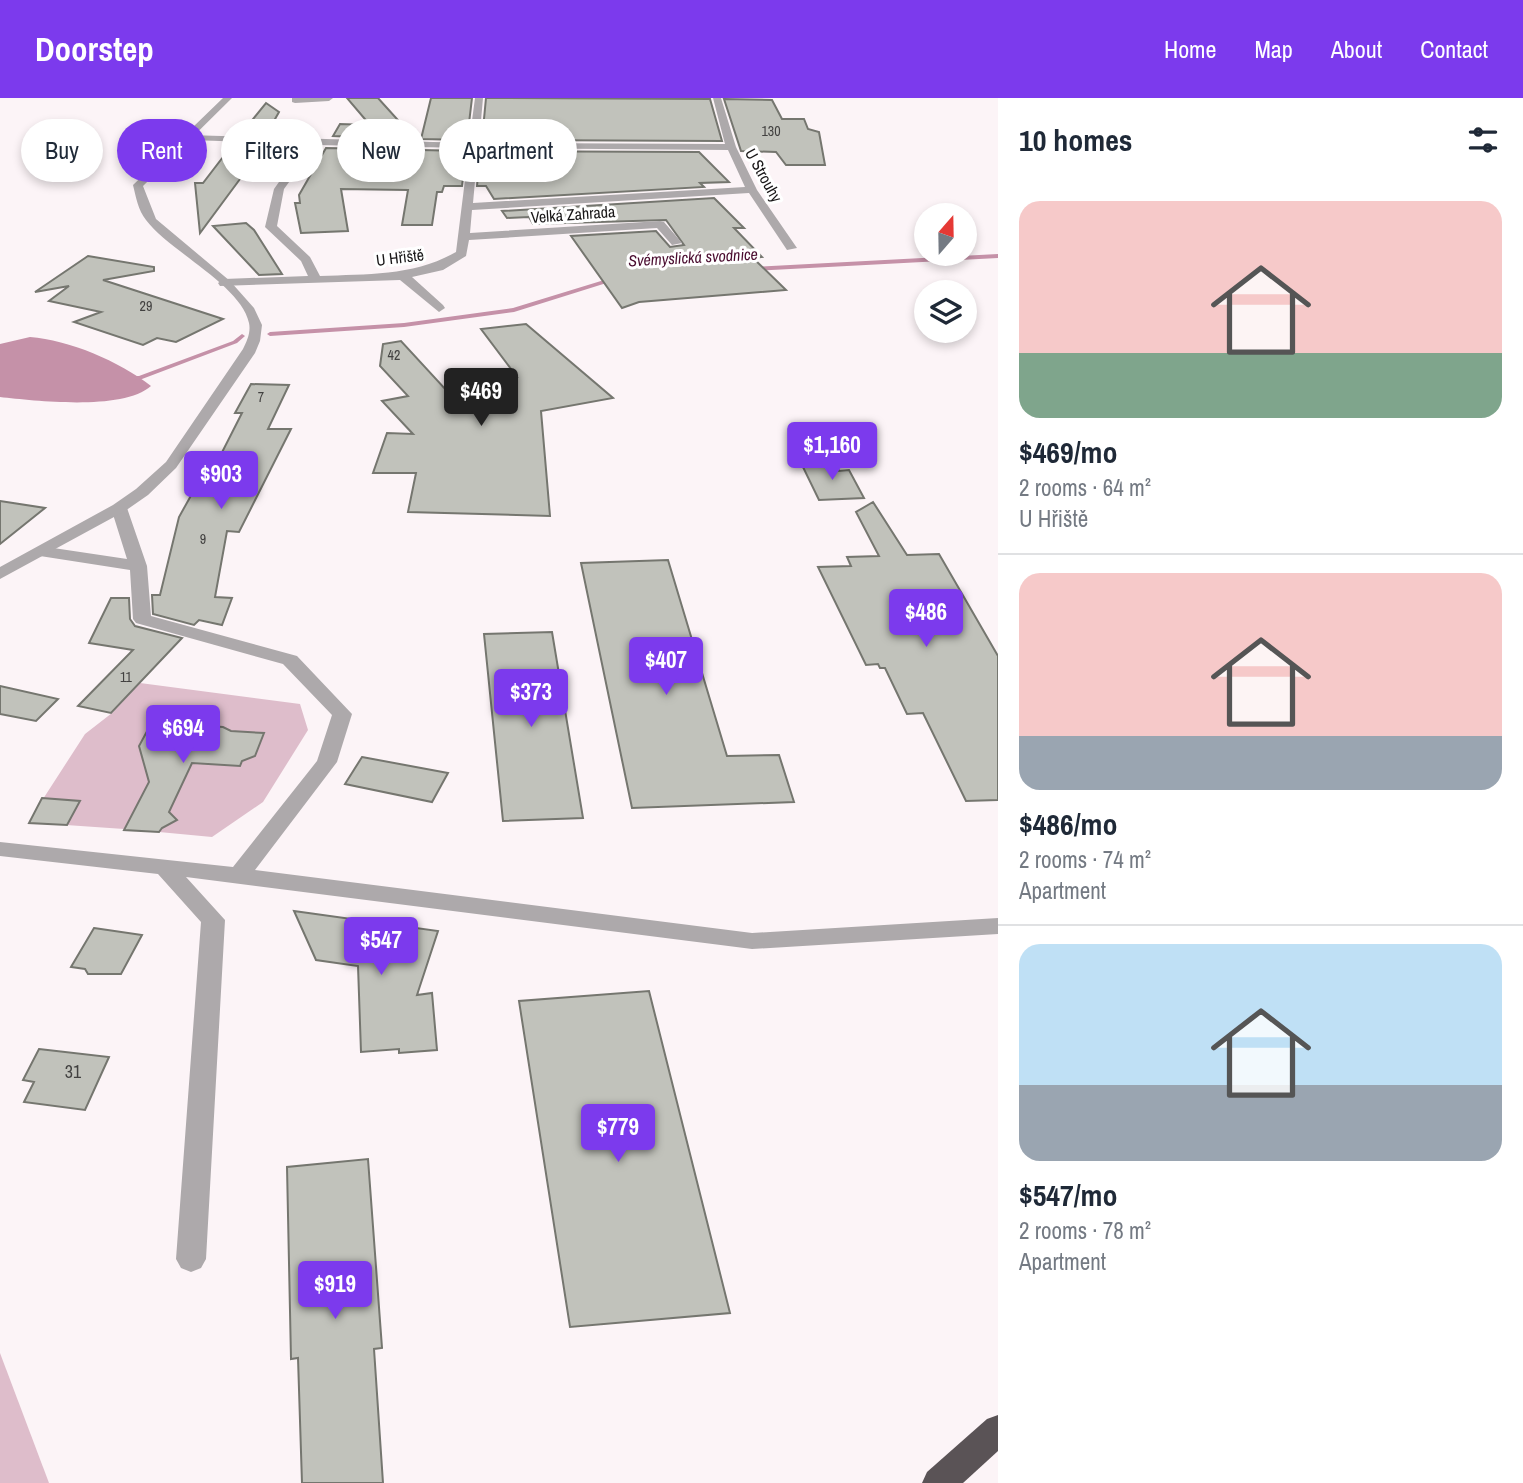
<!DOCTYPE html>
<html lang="en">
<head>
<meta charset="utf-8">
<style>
  body { margin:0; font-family:"Archivo Narrow",sans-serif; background:#f2f2f3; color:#1f2937; height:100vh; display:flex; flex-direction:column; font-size:26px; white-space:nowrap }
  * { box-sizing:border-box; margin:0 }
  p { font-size:23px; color:#747a83 }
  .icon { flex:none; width:38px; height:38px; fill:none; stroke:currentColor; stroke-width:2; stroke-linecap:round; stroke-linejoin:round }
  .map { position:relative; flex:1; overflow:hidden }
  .drawer { display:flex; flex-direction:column; background:#fff; width:525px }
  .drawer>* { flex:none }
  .hud { position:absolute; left:21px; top:21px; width:665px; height:63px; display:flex; gap:14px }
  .needle { width:46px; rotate:20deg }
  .buttons { position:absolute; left:914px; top:105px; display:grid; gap:14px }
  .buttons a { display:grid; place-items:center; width:63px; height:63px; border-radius:50%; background:#fff; box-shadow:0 4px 10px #0003; font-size:35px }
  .price { position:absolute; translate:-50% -60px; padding:0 16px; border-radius:7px; background:#7c3aed; color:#fff; font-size:23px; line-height:46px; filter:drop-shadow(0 2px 4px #0008) }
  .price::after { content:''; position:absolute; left:50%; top:42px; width:21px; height:16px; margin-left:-10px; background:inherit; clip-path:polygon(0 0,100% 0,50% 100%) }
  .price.on { background:#222; color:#fff }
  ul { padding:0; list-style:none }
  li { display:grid; align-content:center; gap:14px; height:371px; padding:0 21px }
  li+li { border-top:2px solid #e0e1e3 }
  li span { display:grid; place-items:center; height:217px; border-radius:21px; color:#555 }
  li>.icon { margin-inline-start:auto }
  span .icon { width:126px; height:126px; fill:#fffc; stroke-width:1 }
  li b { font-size:30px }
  h2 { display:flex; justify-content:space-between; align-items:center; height:84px; padding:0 21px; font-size:30px }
  .tag { padding:0 24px; border-radius:32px; background:#fff; box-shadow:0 4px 10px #0003; font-size:24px; line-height:63px }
  .tag.on { background:#7c3aed; color:#fff }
  header { display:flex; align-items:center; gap:42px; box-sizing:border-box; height:98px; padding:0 35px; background:#7c3aed; color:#fff }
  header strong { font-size:33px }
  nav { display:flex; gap:38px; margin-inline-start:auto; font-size:24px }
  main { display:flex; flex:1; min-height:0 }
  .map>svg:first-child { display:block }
</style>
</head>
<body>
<header>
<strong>Doorstep</strong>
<nav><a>Home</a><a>Map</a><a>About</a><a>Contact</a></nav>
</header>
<main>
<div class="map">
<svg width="998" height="1385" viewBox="0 0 998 1385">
  <rect width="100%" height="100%" fill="#fcf4f7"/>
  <!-- green -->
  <g fill="#debdcb" fill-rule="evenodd">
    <path d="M140 585 300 606 308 632 263 704 212 739 159 734 171 708 138 705 124 731 66 727 79 704 43 701 85 636 112 615ZM157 624 222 629 228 633 263 638 255 657 244 659 238 668 142 657C138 644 148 633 157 624Z"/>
    <path d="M0 1255 49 1385H0Z"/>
  </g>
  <!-- water -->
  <path fill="#c591a8" d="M30 239C69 242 119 263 151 288 123 313 36 303 0 299V246Z"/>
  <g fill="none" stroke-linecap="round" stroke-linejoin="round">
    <!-- stream -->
    <g fill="#c591a8" fill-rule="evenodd">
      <path d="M998 156V160L754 173 751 171 754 169Z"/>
      <path d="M614 179 617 181 616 182 514 214 404 229 270 238 267 236 270 234 404 225 513 210Z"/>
      <path d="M242 236 245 238 237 245 142 281 130 282 127 280 130 278H139L233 243Z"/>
    </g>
  </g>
  <!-- building -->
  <g fill="#c1c2bb" stroke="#75766f" stroke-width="2">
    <path d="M347 0H378L415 41 333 38 340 26 370 27Z"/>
    <path d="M431 0H472L467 42 421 41Z"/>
    <path d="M486 0 710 1 722 43 482 42Z"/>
    <path d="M724 1 772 2 782 21H804L808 31 819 34 825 67H786L776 54 741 53Z"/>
    <path d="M266 5 279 14 266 37 241 36Z"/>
    <path d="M233 46 260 47 240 81 200 135 195 85H203Z"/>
    <path d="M326 50 466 53 462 88H444L442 94H437L432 127H402L408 92 341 91 348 133 301 135 295 105H300L299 97Z"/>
    <path d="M480 53 699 54 729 84 700 85 704 89 494 101 486 88H477Z"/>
    <path d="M714 100 744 130H734L762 159 753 160 786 192 639 204 622 210 571 138 656 133 670 149 684 147 666 122 533 126 529 119 507 120 502 113Z"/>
    <path d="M246 125 254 132 282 176 259 177 213 128Z"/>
    <path d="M88 158 154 169V173L103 182 223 221 176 244 157 240 143 247 74 224 101 214 49 203 69 188 35 194Z"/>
    <path d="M526 226 613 300 541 313 550 418 408 414 416 375H373L387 335 413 336 382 303 408 298 380 268 383 246 401 243 446 292 517 279 481 231Z"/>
    <path d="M251 286 289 287 268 331H291L239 434 227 433 215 499 232 500 222 527 199 522 194 527 153 516 152 497H160L179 419 202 378H210L242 315H235Z"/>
    <path d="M835 364 839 373 849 372 864 400 819 402 801 365Z"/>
    <path d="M0 403 45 410 0 446Z"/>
    <path d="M873 404 907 457 939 456 998 558V702L966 703 923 615 907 616 885 570H880L878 566 866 567 818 469 851 468 847 459 879 458 856 414Z"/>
    <path d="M668 462 727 658 779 657 794 704 632 710 581 465Z"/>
    <path d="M111 500H129L130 521 135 528 182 540 111 615 78 608 133 552 89 545Z"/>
    <path d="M552 534 583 720 503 723 484 536Z"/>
    <path d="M0 588 58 601 36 623 0 616Z"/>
    <path d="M152 624 223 629 231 633 264 635 255 658 242 663 240 668 192 665 169 714 177 722 162 730 159 734 124 732 149 684 139 648Z"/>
    <path d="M362 659 448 675 432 704 345 686Z"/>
    <path d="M42 700 80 703 67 727 29 725Z"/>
    <path d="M294 813 438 833 417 897 432 895 437 952 399 955V951L361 954 358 868 316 862Z"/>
    <path d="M94 830 142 837 121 876H88L85 871 71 869Z"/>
    <path d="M649 893 730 1215 570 1229 519 903Z"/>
    <path d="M39 951 109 959 85 1012 24 1004 34 984 23 982Z"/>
    <path d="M368 1061 382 1250 374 1251 383 1385H302L298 1260 291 1261 287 1069Z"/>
  </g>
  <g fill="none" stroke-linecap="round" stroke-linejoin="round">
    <!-- minor -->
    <g fill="#ada9ab" fill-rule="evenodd">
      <path d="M292 0H333L329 3 295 5 292 4Z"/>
      <path d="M475 0H483L479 45 725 46 713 0H721L736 49 757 92 797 150 787 152 749 95 472 112 470 135 660 123 664 124 682 145 672 147 657 130 469 142 466 158 443 172 412 179 443 207 445 210 439 214 400 182 220 188 218 185 224 181 308 178 301 163 265 129 274 91 306 46 190 42 187 41V37L469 45ZM316 47 469 50 456 154C414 178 368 176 320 178L310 159 277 128 284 91ZM478 50 728 52 745 89 473 105Z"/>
      <path d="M119 405 127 410 147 468 151 518 297 558 352 616 337 664 255 772 752 835 998 820V836L752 851 186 779 225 822 206 1161 201 1170 191 1174 181 1170 176 1161 201 824 158 776 0 758V744L233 769 317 663 332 617 283 566 136 525 133 521 130 472 40 458 32 453 40 448 127 461 111 410Z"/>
    </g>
    <!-- tertiary -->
    <path fill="#ada9ab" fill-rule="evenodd" d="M223 0H232L143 88 156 121 230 183 254 210 262 227 260 243 255 255 176 370 148 397 125 413 0 481V469L113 407 136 391 166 364 243 251C247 243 251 234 249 225 241 187 169 153 146 122 138 112 136 99 133 87Z"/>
    <!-- motorway -->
    <path fill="#5a5356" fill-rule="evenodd" d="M998 1317V1353L963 1385H922L927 1374 987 1321Z"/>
  </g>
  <g text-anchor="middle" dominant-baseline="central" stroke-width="6" stroke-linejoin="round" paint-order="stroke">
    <!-- number labels -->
    <g font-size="14" fill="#424140">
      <text x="771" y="33">130</text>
      <text x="146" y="208">29</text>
      <text x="394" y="257">42</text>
      <text x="261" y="299">7</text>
      <text x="203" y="441">9</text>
      <text x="126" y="579">11</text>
    </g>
    <!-- far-street labels -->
    <g font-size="16" fill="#181617" stroke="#fff">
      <text transform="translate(764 77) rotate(61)">U Strouhy</text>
      <text transform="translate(573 116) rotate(-4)">Velká Zahrada</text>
      <text transform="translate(400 159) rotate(-7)">U Hřiště</text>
    </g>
    <!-- far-water labels -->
    <g font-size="16" font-style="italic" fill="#4a0c2f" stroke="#fff">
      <text transform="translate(693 159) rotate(-3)">Svémyslická svodnice</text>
    </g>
    <!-- near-number labels -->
    <g font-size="18" fill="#424140">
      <text x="73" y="973">31</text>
    </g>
  </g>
</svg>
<div class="buttons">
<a><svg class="needle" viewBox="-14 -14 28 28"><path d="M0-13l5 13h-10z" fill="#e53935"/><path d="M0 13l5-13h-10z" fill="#747a83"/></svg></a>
<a><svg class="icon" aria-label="layers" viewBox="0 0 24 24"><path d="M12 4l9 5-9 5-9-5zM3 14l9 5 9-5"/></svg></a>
</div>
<b class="price on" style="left:481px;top:330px">$469</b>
<b class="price" style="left:832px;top:384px">$1,160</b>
<b class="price" style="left:221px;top:413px">$903</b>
<b class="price" style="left:926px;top:551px">$486</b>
<b class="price" style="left:666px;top:599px">$407</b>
<b class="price" style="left:531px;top:631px">$373</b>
<b class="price" style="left:183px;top:667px">$694</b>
<b class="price" style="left:381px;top:879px">$547</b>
<b class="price" style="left:618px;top:1066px">$779</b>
<b class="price" style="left:335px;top:1223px">$919</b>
<div class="hud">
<a class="tag">Buy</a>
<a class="tag on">Rent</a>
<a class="tag">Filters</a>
<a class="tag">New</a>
<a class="tag">Apartment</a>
</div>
</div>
<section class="drawer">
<h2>10 homes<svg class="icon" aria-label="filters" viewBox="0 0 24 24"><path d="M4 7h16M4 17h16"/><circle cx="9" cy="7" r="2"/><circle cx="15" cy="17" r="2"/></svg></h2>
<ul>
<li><span style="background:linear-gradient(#f6c9c9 70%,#7fa58c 0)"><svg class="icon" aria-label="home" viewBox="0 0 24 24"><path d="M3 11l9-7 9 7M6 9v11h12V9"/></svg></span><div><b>$469/mo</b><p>2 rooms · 64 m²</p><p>U Hřiště</p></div></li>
<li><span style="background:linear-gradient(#f6c9c9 75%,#9aa5b1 0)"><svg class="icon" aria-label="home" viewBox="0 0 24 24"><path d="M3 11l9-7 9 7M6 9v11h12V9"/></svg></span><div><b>$486/mo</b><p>2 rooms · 74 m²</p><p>Apartment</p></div></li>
<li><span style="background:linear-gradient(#bfe0f5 65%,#9aa5b1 0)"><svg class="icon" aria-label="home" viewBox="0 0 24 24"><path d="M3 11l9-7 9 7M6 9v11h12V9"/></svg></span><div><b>$547/mo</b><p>2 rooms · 78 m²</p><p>Apartment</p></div></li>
</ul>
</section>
</main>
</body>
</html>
